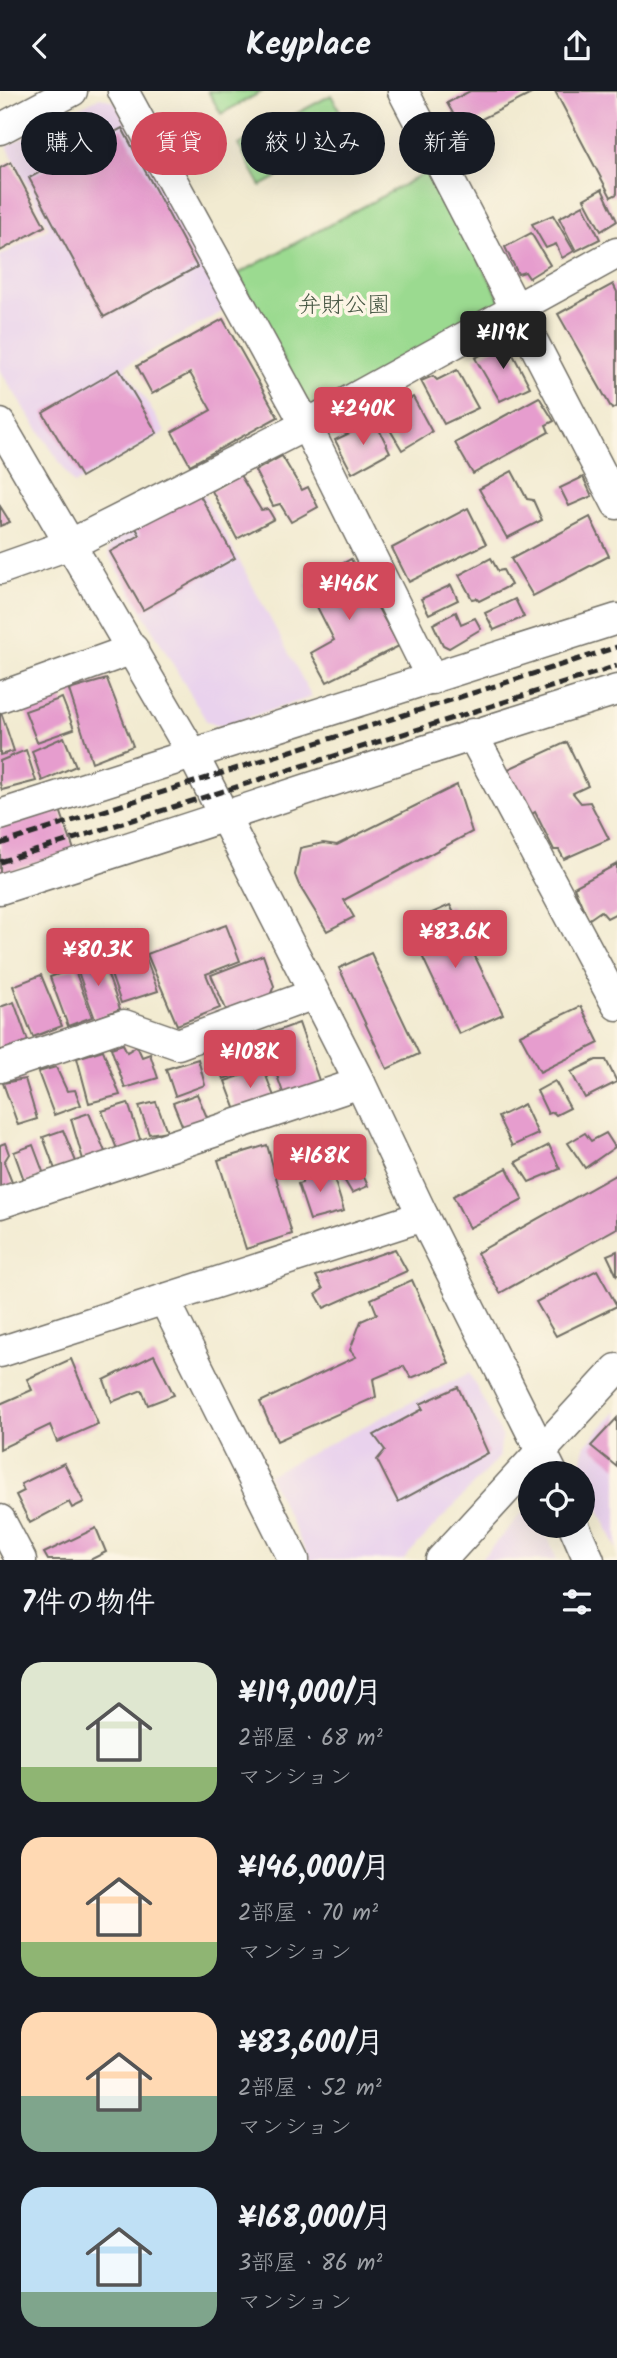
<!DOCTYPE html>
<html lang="ja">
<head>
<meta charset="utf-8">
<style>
  body { margin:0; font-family:Kalam,"Klee One",sans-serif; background:#20242c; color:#f1f3f6; height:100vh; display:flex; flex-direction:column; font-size:26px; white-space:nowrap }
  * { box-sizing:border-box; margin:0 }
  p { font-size:23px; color:#9ea1a6 }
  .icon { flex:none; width:38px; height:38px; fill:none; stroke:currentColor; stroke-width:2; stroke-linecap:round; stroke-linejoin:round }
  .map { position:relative; height:1469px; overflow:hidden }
  .details { display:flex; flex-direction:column; background:#171b24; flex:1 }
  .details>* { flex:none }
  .guide { position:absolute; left:21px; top:21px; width:576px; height:63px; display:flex; gap:14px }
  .buttons { position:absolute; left:518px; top:1370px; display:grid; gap:14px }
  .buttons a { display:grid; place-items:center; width:77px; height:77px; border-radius:50%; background:#171b24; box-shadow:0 7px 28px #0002; font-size:35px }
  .price { position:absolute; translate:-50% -60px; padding:0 16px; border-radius:7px; background:#d1495b; color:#fff; font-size:23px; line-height:46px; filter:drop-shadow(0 2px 4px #0008) }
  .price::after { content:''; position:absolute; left:50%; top:42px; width:21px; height:16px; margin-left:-10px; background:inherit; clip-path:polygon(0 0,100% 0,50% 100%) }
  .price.selected { background:#222; color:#fff }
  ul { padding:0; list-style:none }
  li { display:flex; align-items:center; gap:21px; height:175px; padding:0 21px }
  li span { display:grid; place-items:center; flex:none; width:196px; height:140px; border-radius:21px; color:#555 }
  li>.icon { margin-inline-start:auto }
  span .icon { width:84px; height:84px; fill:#fffc; stroke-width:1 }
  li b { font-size:30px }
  h2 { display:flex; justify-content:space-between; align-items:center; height:84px; padding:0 21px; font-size:30px }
  .tag { padding:0 24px; border-radius:32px; background:#171b24; box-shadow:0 7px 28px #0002; font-size:24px; line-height:63px }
  .tag.selected { background:#d1495b; color:#fff }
  header { display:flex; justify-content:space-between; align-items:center; height:91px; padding:0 21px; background:#171b24; font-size:32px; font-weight:600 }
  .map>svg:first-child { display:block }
</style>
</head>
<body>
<header><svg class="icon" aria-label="back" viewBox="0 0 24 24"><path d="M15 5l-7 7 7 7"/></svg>Keyplace<svg class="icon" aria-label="share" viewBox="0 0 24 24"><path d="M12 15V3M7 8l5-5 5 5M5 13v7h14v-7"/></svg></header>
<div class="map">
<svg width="617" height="1469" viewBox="0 0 617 1469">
  <rect width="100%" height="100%" fill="#fcf5e5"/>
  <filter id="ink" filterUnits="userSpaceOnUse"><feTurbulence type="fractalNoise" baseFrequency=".0143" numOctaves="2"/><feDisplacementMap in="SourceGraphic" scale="14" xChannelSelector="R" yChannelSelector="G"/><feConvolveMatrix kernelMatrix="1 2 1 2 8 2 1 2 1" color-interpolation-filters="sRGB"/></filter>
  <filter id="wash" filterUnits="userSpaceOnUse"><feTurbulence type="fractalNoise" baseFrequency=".00686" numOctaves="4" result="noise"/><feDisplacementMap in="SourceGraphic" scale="28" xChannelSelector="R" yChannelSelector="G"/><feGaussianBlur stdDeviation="1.57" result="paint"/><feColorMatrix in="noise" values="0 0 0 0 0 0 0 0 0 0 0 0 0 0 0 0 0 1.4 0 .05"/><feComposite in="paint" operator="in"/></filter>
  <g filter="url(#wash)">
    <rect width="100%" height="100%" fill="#f2ebd1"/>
    <!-- built -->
    <g fill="#e9d2ed">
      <path d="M100 6 115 11 227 218 125 275 165 341 74 393 0 280V165L49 137 7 55Z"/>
      <path d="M200 396 312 606 221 635 207 631 108 463 112 447Z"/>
      <path d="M469 1282 502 1345 499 1366 403 1469H310L268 1384Z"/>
      <path d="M617 1320V1458L580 1377 585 1354Z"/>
      <path d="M525 1419H530V1435H543L557 1469H480Z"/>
    </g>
    <!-- green -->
    <g fill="#9bda90" stroke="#63825e" stroke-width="2">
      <path d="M208 0H263L221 23Z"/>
      <path d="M331 4 354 45 261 95 238 54Z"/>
      <path d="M431 79 504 215 312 322 238 183Z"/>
    </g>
    <g id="blocks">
      <!-- building -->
      <g fill="#e69dce">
        <path d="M470 0H537L462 38 447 12Z"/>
        <path d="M555 0H617V103L611 106Z"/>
        <path d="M122 37 197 176 104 226 29 87Z"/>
        <path d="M11 71 45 135 0 160V77Z"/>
        <path d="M602 98 617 130 601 140 584 108Z"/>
        <path d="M583 114 600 148 576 160 559 127Z"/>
        <path d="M553 124 574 160 562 167 556 153 546 157 532 133Z"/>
        <path d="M531 142 550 174 529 187 525 181 518 183 505 156Z"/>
        <path d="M613 193 617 201V315L612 318 558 223Z"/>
        <path d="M223 228 278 326 190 374 172 341 211 319 190 282 152 303 137 275Z"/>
        <path d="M506 250 530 296 500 310 475 267Z"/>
        <path d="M119 278 157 342 81 386 43 322Z"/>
        <path d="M457 279 478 317 444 333 421 290 433 285 437 289Z"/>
        <path d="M413 306 432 341 402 359 377 317 386 312 390 319Z"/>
        <path d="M539 306 554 330 546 334 549 341 473 383 455 352Z"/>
        <path d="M375 330 390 361 352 382 335 349Z"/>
        <path d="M282 365 302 399 308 396 318 416 291 431 280 413 273 415 255 380Z"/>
        <path d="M512 380 527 408 533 409 542 429 507 447 479 398Z"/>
        <path d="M240 384 261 419 268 418 274 428 237 448 212 400Z"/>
        <path d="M583 386 592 405 569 415 560 397Z"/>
        <path d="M198 401 235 467 143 519 110 461 140 444 136 437Z"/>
        <path d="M0 415 10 431 0 435Z"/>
        <path d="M468 417 486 453 409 491 392 457Z"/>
        <path d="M590 426 609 465 533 505 511 468Z"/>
        <path d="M491 467 498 480 503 479 511 494 479 510 476 507 472 508 459 484Z"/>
        <path d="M351 468 399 555 327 591 311 562 334 549 306 494Z"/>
        <path d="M451 494 458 509 429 523 421 508Z"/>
        <path d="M515 508 524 526 494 539 485 522Z"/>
        <path d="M456 521 461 533 475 527 481 538 449 557 443 554 433 533Z"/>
        <path d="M107 588 133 655 92 671 69 599Z"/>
        <path d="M62 607 74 638 37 651 25 620Z"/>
        <path d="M0 618 14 660 0 664Z"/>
        <path d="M64 646 76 675 42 690 32 660Z"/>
        <path d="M567 651 588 695 573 702 581 712 590 711 609 748 564 768 559 759H554L535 721 527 726 504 680Z"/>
        <path d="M26 659 36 690 2 699 0 693V670Z"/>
        <path d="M457 694 472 741 344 809 354 826 327 840 299 794 295 784 300 757 323 752 337 754Z"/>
        <path d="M59 716 74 759 0 783V735Z"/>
        <path d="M617 773V822L607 827 601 820 588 829 574 796Z"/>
        <path d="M450 814 503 923 459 943 407 833Z"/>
        <path d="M226 834 240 870 206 883 220 917 177 934 147 863Z"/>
        <path d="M144 862 158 900 121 912 108 875Z"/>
        <path d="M371 862 419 963 387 978 339 877Z"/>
        <path d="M263 864 274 895 269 907 228 923 211 884Z"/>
        <path d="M101 865 120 918 95 928 76 875Z"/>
        <path d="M74 877 92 926 68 935 50 886Z"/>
        <path d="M41 884 62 935 33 946 13 895Z"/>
        <path d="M14 911 28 950 0 960V916Z"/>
        <path d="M581 915 599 952 540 981 520 944Z"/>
        <path d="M299 932 322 998 286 1010 263 945Z"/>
        <path d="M252 942 264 974 223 988 212 956Z"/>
        <path d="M123 953 127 961 137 955 142 966 150 963 158 987 125 997 111 957Z"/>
        <path d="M103 959 120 1004 89 1012 77 967Z"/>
        <path d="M198 968 205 994 175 1005 166 978Z"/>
        <path d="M596 969H606L617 991 585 1007 571 981Z"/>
        <path d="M56 976 67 1000 75 999 81 1014 54 1024 38 981Z"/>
        <path d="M263 977 275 1008 237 1022 225 990Z"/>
        <path d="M25 988 37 1028 18 1034 3 992Z"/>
        <path d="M555 990 570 1017 556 1024 553 1021 548 1023 537 1000Z"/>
        <path d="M197 1003 209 1031 184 1039 173 1012Z"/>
        <path d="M156 1011 167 1040 149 1043 139 1015Z"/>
        <path d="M128 1012 143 1057 119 1063 102 1020Z"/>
        <path d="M524 1013 538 1043 512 1055 498 1026Z"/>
        <path d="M89 1022 106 1063 84 1072 71 1028Z"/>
        <path d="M63 1039 77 1073 56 1081 43 1046Z"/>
        <path d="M585 1042 591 1050 606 1042 615 1056 585 1077 568 1052Z"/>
        <path d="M5 1052 9 1063 4 1071 15 1099 0 1102V1054Z"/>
        <path d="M33 1054 45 1086 25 1092 14 1061Z"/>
        <path d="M267 1054 292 1143 246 1158 218 1069Z"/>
        <path d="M549 1054 560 1078 529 1091 516 1071Z"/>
        <path d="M358 1073 368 1095 352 1102 339 1080Z"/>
        <path d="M324 1076V1083L333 1084 344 1120 310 1129 298 1093 302 1092 303 1083Z"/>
        <path d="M507 1077 523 1109 469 1137 453 1105Z"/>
        <path d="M617 1083V1137L500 1202 477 1162Z"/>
        <path d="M395 1158 407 1180 324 1217 316 1203 323 1198 316 1185Z"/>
        <path d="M617 1160V1185L607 1164Z"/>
        <path d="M597 1179 617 1215 556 1245 536 1211Z"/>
        <path d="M412 1189 449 1272 411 1287 404 1275 373 1288 376 1306 277 1350 260 1311 356 1266 350 1259 361 1230 377 1223 371 1208Z"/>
        <path d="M154 1264 174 1304 148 1314 142 1299 112 1311 104 1289Z"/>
        <path d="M71 1268 98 1333 57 1351 50 1334 0 1358V1313L32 1299 27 1288Z"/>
        <path d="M458 1296 488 1362 398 1411 377 1369 385 1359 374 1344 423 1318 420 1313Z"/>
        <path d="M617 1327V1376L591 1355Z"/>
        <path d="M64 1372 84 1411 72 1417 69 1411 30 1432 16 1404 24 1400 21 1393Z"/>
        <path d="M96 1437 106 1461 90 1469H48L44 1462Z"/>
      </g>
    </g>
  </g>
  <g filter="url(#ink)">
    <use href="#blocks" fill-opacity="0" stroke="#716e65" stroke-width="2"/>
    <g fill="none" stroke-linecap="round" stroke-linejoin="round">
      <!-- minor casing -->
      <g stroke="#716e65" stroke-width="33">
        <g id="minor">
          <path d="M123 0 306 334 432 588"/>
          <path d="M403 0 617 413"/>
          <path d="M0 38 72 0"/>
          <path d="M0 333 193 664 360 992 423 1125 552 1382"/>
          <path d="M0 478 71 453 306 334 617 162"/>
          <path d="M0 606 133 558"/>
          <path d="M472 643 617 914"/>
          <path d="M0 724 617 528"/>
          <path d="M0 798C206 733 410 662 617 599"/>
          <path d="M0 976 124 934 178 953 314 903"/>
          <path d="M0 1112 360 992"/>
          <path d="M164 1208 294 1469"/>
          <path d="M0 1261 423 1125"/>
          <path d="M0 1429 21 1469"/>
          <path d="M574 1435 589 1469"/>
          <path d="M441 1469 617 1278"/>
        </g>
      </g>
      <!-- minor -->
      <use href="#minor" stroke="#fff" stroke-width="30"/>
      <!-- rail -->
      <g stroke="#2b2b2b" stroke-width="5" stroke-dasharray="10 5" stroke-linecap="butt">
        <path d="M0 753 617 556"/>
        <path d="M0 771 617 575"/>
      </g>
    </g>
  </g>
  <g text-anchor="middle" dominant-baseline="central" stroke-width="7" stroke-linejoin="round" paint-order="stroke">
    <!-- park labels -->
    <g font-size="23" fill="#475744" stroke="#fcf5e5">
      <text x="344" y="215">弁財公園</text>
    </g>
  </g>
</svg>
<div class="buttons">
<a><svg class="icon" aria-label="locate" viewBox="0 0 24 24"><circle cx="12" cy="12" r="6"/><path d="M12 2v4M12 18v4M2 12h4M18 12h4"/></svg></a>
</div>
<b class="price selected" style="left:503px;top:280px">¥119K</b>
<b class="price" style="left:363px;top:356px">¥240K</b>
<b class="price" style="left:349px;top:531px">¥146K</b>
<b class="price" style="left:455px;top:879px">¥83.6K</b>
<b class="price" style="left:98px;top:897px">¥80.3K</b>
<b class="price" style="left:250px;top:999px">¥108K</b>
<b class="price" style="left:320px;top:1103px">¥168K</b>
<div class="guide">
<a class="tag">購入</a>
<a class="tag selected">賃貸</a>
<a class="tag">絞り込み</a>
<a class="tag">新着</a>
</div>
</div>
<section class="details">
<h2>7件の物件<svg class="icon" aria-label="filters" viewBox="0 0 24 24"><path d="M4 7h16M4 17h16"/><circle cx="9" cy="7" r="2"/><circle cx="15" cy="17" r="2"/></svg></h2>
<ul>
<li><span style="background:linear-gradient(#dfe7d0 75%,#8fb573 0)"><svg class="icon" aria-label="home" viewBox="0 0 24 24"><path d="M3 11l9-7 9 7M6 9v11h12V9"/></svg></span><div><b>¥119,000/月</b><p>2部屋 · 68 m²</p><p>マンション</p></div></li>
<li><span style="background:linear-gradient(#ffd9b3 75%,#8fb573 0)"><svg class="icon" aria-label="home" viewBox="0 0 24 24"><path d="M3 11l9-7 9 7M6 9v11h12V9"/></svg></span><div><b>¥146,000/月</b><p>2部屋 · 70 m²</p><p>マンション</p></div></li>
<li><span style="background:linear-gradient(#ffd9b3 60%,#7fa58c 0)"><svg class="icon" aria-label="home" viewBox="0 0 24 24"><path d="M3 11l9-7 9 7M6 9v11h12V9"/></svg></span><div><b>¥83,600/月</b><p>2部屋 · 52 m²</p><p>マンション</p></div></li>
<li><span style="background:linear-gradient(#bfe0f5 75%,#7fa58c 0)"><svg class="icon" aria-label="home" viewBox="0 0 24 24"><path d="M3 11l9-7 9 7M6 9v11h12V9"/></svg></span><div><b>¥168,000/月</b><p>3部屋 · 86 m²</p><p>マンション</p></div></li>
</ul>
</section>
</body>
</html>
